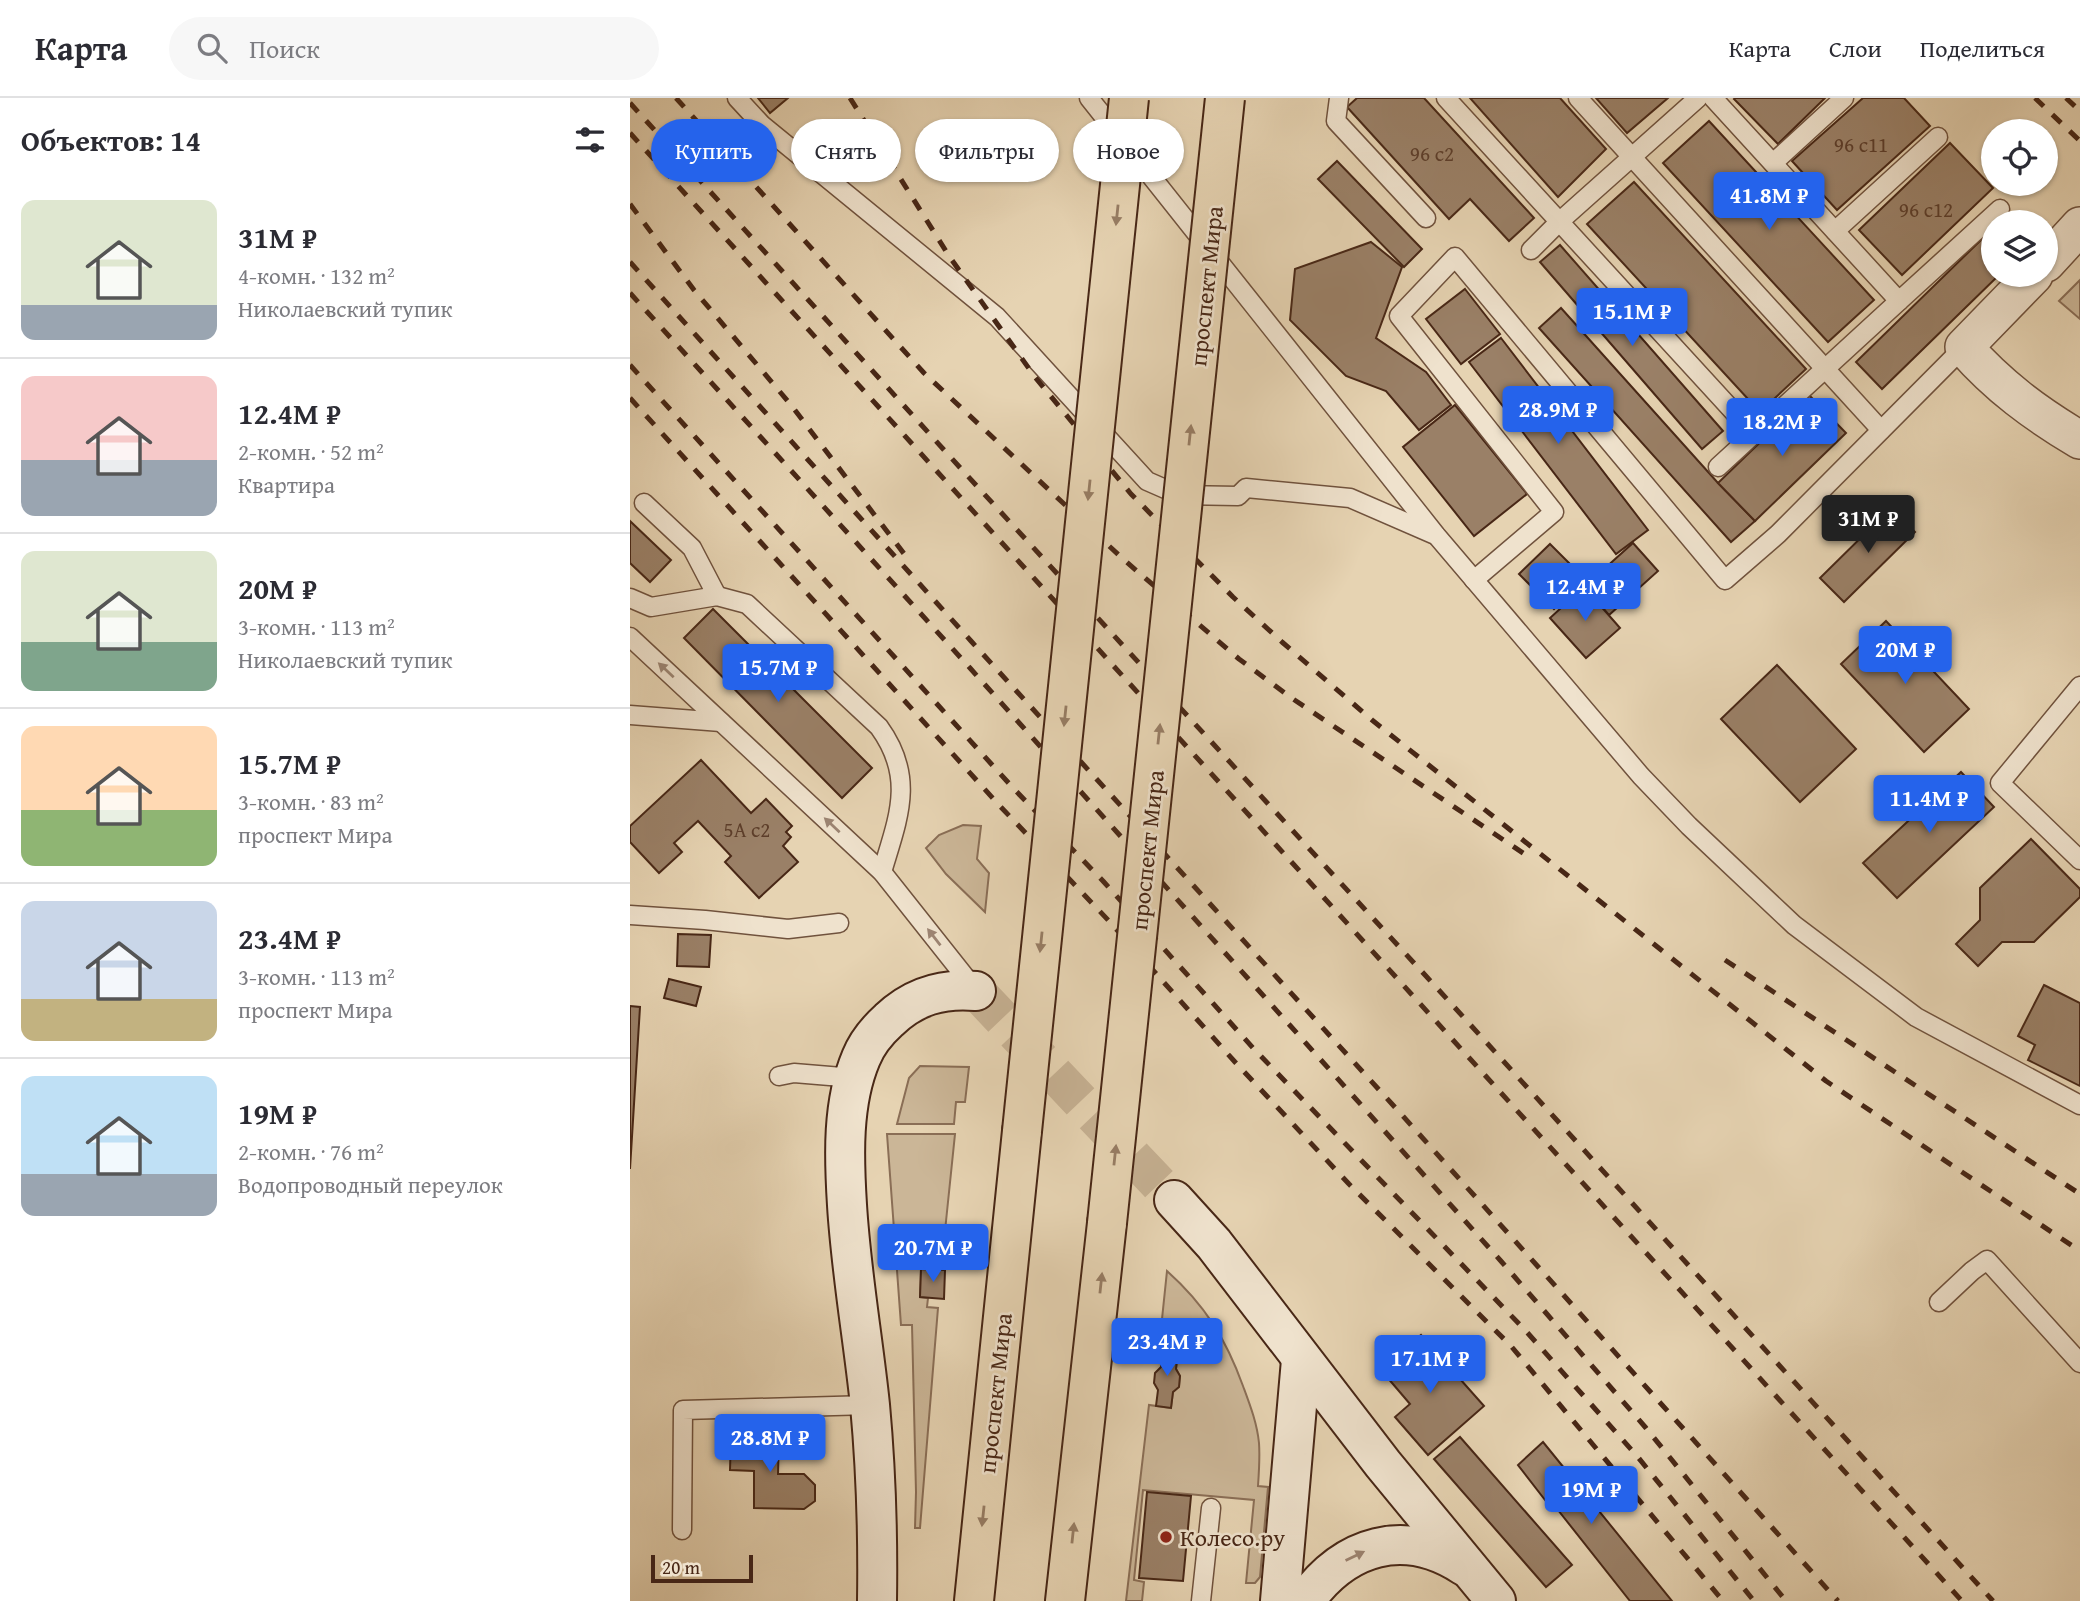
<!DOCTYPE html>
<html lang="ru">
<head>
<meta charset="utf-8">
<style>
  body { margin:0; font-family:"Gentium Book Plus",serif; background:#f7f7f7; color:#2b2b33; height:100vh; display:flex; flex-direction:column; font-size:26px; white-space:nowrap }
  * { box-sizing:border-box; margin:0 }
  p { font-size:23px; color:#7c7c81 }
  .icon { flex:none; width:38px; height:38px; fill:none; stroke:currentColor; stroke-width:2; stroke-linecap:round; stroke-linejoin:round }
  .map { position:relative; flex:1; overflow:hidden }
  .drawer { display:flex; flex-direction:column; background:#fff; width:630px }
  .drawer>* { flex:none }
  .banner { position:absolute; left:21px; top:21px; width:665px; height:63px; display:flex; gap:14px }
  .buttons { position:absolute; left:1351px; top:21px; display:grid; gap:14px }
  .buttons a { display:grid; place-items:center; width:77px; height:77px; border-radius:50%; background:#fff; box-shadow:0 2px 5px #0004; font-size:35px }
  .scale { position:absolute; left:21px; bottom:18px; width:102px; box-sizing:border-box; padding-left:7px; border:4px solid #482716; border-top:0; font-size:19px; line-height:24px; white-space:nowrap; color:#482716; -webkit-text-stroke:5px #efe2cd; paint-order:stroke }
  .price { position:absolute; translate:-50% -60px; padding:0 16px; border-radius:7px; background:#2563eb; color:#fff; font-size:23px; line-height:46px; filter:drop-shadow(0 2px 4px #0008) }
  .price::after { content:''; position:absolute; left:50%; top:42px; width:21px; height:16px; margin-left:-10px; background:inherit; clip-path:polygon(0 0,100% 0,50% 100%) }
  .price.active { background:#222; color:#fff }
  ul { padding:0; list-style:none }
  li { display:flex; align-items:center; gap:21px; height:175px; padding:0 21px }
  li+li { border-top:2px solid #e1e1e2 }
  li span { display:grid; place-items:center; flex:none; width:196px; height:140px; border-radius:14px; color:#555 }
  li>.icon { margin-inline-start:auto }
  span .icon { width:84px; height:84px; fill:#fffc; stroke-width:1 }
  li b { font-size:30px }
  h2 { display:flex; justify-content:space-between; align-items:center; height:84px; padding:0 21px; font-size:30px }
  .tag { padding:0 24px; border-radius:32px; background:#fff; box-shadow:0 2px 5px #0004; font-size:24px; line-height:63px }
  .tag.active { background:#2563eb; color:#fff }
  header { display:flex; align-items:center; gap:42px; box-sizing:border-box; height:98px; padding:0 35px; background:#fff; border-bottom:2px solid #e1e1e2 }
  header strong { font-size:33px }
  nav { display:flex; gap:38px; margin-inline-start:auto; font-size:24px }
  .search { width:490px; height:63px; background:#f7f7f7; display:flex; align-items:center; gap:18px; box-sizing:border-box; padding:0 24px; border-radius:38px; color:#7c7c81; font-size:26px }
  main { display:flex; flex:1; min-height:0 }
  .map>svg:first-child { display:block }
</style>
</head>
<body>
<header>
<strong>Карта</strong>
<div class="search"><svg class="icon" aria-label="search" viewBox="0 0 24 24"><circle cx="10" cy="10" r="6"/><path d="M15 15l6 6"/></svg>Поиск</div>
<nav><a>Карта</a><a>Слои</a><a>Поделиться</a></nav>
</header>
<main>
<section class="drawer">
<h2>Объектов: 14<svg class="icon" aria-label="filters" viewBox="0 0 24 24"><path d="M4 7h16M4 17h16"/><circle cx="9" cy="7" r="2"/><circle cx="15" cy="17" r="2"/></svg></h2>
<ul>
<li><span style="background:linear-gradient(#dfe7d0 75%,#9aa5b1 0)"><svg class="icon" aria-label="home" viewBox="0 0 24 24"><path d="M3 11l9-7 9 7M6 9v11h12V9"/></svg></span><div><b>31M ₽</b><p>4-комн. · 132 m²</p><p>Николаевский тупик</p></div></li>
<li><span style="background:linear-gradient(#f6c9c9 60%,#9aa5b1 0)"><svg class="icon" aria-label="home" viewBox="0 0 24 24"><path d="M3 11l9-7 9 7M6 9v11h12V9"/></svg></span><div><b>12.4M ₽</b><p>2-комн. · 52 m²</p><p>Квартира</p></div></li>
<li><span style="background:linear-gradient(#dfe7d0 65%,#7fa58c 0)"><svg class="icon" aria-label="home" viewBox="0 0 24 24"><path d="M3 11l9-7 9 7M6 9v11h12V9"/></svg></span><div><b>20M ₽</b><p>3-комн. · 113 m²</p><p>Николаевский тупик</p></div></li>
<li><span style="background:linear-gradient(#ffd9b3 60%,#8fb573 0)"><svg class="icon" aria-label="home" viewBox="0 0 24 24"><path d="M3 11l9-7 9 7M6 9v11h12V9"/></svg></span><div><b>15.7M ₽</b><p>3-комн. · 83 m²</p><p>проспект Мира</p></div></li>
<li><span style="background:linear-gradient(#c9d6e8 70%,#c2b280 0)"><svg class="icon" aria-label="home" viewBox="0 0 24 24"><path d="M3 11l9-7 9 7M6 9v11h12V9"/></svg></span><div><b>23.4M ₽</b><p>3-комн. · 113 m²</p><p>проспект Мира</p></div></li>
<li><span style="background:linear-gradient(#bfe0f5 70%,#9aa5b1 0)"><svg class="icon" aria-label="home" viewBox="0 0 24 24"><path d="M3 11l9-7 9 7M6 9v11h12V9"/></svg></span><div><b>19M ₽</b><p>2-комн. · 76 m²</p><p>Водопроводный переулок</p></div></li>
</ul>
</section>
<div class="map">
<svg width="1450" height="1503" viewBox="0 0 1450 1503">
  <rect width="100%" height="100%" fill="#e6d3b2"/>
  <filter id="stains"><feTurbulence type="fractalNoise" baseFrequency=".00286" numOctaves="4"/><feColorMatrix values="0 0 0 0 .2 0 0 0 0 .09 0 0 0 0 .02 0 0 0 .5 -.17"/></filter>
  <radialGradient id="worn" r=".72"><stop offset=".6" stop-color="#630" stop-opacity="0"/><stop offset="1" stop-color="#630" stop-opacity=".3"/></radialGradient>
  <!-- green -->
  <g fill="#cbb697" stroke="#8a6e56" stroke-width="2">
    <path d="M1450 182V221L1429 203Z"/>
    <path d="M333 727 351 728 347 761 359 775 355 814 316 776 296 750 309 737Z"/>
    <path d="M290 968 339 969 335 1004H326L324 1026H267L279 980Z"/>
    <path d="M257 1036H325L312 1162H300L299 1172H291L290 1199 298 1200 297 1209 308 1210 290 1430H285L286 1394 282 1227H271Z"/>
    <path d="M537 1173C575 1207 596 1241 613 1288 620 1307 627 1325 629 1345 630 1359 629 1374 628 1388L638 1389 630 1479 625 1485H616L624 1402 513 1392 504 1482 514 1484 512 1503H496L519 1307 541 1310 543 1294 549 1288 550 1278 546 1271 548 1253 529 1250Z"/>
  </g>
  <!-- building -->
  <g fill="#9a8067" stroke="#482716" stroke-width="2">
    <path d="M128 0H158L140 15Z"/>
    <path d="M727 0H794L904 120 879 143 840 101 819 121 717 9Z"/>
    <path d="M840 0H930L976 51 928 99Z"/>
    <path d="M966 0H1038L997 35Z"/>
    <path d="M1105 0H1195L1148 46 1104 1Z"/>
    <path d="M1233 0H1274L1300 28 1207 112 1162 63Z"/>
    <path d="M1079 23 1244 202 1198 244 1033 65Z"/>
    <path d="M1320 45 1363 90 1272 177 1229 132Z"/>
    <path d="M707 63 792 151 774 169 688 81Z"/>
    <path d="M1004 84 1176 271 1130 314 957 126Z"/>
    <path d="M1352 141 1363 152V177H1369L1252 291 1226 264Z"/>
    <path d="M741 144 772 169 746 240 796 274 821 307 789 332 756 293 716 278 660 222 665 171Z"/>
    <path d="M930 147 1093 333 1072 351 910 164Z"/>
    <path d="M835 191 870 236 831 266 796 221Z"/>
    <path d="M931 210 1088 385 1125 423 1101 444 909 230Z"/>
    <path d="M871 240 1018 432 986 456 839 264Z"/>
    <path d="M1179 297 1216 335 1125 423 1088 385Z"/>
    <path d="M825 307 897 396 844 438 773 349Z"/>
    <path d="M1261 410 1285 434 1214 504 1190 480Z"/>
    <path d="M0 423 41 462 20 484 0 465Z"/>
    <path d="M1003 445 1028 473 979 517 954 489Z"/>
    <path d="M920 446 955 481 924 511 889 476Z"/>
    <path d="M954 489 990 530 956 560 920 520Z"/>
    <path d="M83 511 242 670 212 700 54 540Z"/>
    <path d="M1256 523 1339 611 1294 654 1211 566Z"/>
    <path d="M1147 567 1226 651 1170 704 1091 621Z"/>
    <path d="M71 662 121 715 136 701 162 728 156 734 161 739 153 748 168 764 129 800 95 764 101 758 68 723 44 745 52 754 29 775 0 744V728Z"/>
    <path d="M1331 674 1364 709 1267 800 1233 765Z"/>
    <path d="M1401 741 1450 791V799L1404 844H1372L1348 868 1326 846 1350 822V790Z"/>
    <path d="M48 836 81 837 79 869 47 868Z"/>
    <path d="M39 881 71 889 66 908 34 900Z"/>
    <path d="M1414 887 1450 905V988L1398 962 1405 947 1388 938Z"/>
    <path d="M0 908 10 909 0 1071Z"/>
    <path d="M291 1171 315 1172 314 1201 290 1199Z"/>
    <path d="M791 1237 854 1308 798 1357 765 1319 780 1306 751 1272Z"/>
    <path d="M533 1250 548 1252 546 1271 550 1278 549 1289 543 1294 541 1310 526 1308 528 1292 524 1285 525 1275 531 1269Z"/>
    <path d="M101 1338 149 1339 148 1376H174L185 1387V1403L174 1411 124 1410V1373L100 1372Z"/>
    <path d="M830 1339 942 1467 916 1489 804 1361Z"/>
    <path d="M913 1344 1042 1503H1000L924 1407 922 1411 888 1367Z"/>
    <path d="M517 1394 561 1398 553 1483 509 1480Z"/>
  </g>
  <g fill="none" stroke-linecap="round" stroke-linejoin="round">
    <!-- secondary-tunnel -->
    <path stroke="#c6b193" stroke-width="38" stroke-dasharray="38 19" stroke-linecap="butt" d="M346 893 544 1102"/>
    <!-- lane casing -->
    <g stroke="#70523d" stroke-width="21">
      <g id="lane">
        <path d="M107 0 132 27 367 219 517 383 549 397 608 398 616 390 720 400 803 436"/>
        <path d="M459 0 806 437 1011 678 1059 728 1164 827 1286 919 1450 1007"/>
        <path d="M709 0 706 23 796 120"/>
        <path d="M816 0 1124 336"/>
        <path d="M948 0 1251 332"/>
        <path d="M1083 0 1269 203 1370 111"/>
        <path d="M1143 65 1214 0"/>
        <path d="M1205 133 1308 39"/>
        <path d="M901 152 929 124 1068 0"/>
        <path d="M1088 369 1269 203"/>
        <path d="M14 405 62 450 87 498"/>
        <path d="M844 482 924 414 769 218 825 159 1095 482 1148 436 1334 249"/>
        <path d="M0 500 21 509 87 498 117 506 249 629C286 680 268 720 252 774"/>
        <path d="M0 539 252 774 344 890"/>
        <path d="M1450 588 1370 685 1450 762"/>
        <path d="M0 617 91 624"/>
        <path d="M0 817 75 822 158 831 209 825"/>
        <path d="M149 978 164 975 224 980"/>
        <path d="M1309 1204 1342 1173 1357 1162 1450 1265"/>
        <path d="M52 1432 53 1312 240 1307"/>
        <path d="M571 1503 581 1410"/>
      </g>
    </g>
    <!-- street casing -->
    <g stroke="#70523d" stroke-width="40">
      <g id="street">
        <path d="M1416 165 1450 128"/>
        <path d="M1404 177 1334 249C1368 288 1406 316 1450 342"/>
      </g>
    </g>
    <!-- secondary casing -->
    <g stroke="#482716" stroke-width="42">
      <g id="secondary">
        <path d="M544 1102 584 1146 753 1366 866 1503"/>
        <path d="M247 1503C248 1437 246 1372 240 1307 233 1240 221 1174 217 1107 214 1059 212 1005 231 960 237 945 248 932 259 922 284 898 312 890 346 893"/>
        <path d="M650 1503 671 1262"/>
        <path d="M675 1503C715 1447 774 1429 834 1468"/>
      </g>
    </g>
    <!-- primary casing -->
    <g stroke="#482716" stroke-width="42">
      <g id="primary">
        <path d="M344 1503 392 1033"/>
        <path d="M435 1503 477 1125"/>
      </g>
    </g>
    <!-- lane -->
    <use href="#lane" stroke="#efe2cd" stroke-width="18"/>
    <!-- street -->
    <use href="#street" stroke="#efe2cd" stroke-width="37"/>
    <!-- secondary -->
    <use href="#secondary" stroke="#efe2cd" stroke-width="38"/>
    <!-- primary -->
    <use href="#primary" stroke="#e6d3b2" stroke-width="38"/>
    <!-- rail -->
    <g stroke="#482716" stroke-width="5" stroke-dasharray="12 12" stroke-linecap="butt">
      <path d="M46 0 294 275 493 461 609 561 663 601 899 759"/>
      <path d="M220 0 319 158 405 279 501 396 603 499 652 544 742 622 1196 983 1450 1153"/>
      <path d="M1405 0 1450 43"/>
      <path d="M1436 0 1450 13"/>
      <path d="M0 5 334 374 817 901 1363 1503"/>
      <path d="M0 35 1332 1503"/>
      <path d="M0 106 64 192 161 307 275 457"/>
      <path d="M0 164 341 543 772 1017 1208 1503"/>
      <path d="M0 195 340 570 870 1162 1016 1330 1156 1503"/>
      <path d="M0 267 384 691 473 783 624 951 895 1232 1007 1358 1124 1503"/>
      <path d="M0 300 369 707 479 823 605 964 719 1086 881 1248 1093 1503"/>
      <path d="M1095 862 1450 1096"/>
    </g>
    <!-- primary-bridge casing -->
    <g stroke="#482716" stroke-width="42" stroke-linecap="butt">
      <g id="primary-bridge">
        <path d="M392 1033 499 0"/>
        <path d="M477 1125 595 0"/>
      </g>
    </g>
    <!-- primary-bridge -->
    <use href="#primary-bridge" stroke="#e6d3b2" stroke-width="38"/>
  </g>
  <!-- one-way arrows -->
  <defs><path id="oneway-solid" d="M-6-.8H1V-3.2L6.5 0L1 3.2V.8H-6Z" transform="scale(1.75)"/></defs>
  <g fill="#977d64">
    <use href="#oneway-solid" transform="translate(487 117) rotate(96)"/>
    <use href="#oneway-solid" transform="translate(560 337) rotate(-84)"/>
    <use href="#oneway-solid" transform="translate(459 392) rotate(96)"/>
    <use href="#oneway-solid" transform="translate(435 618) rotate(96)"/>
    <use href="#oneway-solid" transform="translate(529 636) rotate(-84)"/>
    <use href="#oneway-solid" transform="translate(411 844) rotate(96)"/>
    <use href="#oneway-solid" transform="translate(485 1057) rotate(-84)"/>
    <use href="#oneway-solid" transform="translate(471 1185) rotate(-84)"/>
    <use href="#oneway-solid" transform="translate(353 1418) rotate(96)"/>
    <use href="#oneway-solid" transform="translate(443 1435) rotate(-84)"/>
  </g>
  <g fill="#9c8472">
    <use href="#oneway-solid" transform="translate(36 572) rotate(-137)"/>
    <use href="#oneway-solid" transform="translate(202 727) rotate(-137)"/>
    <use href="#oneway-solid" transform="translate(304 839) rotate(-128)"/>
    <use href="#oneway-solid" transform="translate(725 1458) rotate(-26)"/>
  </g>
  <!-- markers -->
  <circle fill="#8f2418" stroke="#efe2cd" stroke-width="2.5" cx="536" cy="1439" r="7"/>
  <g text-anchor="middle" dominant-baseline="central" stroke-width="5" stroke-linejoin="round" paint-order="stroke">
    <!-- number labels -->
    <g font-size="21" fill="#5c3d2a">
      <text x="1231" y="46">96 с11</text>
      <text x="802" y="55">96 с2</text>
      <text x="1296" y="111">96 с12</text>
      <text x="117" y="731">5А с2</text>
    </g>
    <!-- street labels -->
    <g font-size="24" fill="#482716" stroke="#efe2cd">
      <text transform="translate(576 188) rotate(-84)">проспект Мира</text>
      <text transform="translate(517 752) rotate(-84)">проспект Мира</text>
      <text transform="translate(365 1295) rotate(-84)">проспект Мира</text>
    </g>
    <!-- poi labels -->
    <g font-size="24" fill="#482716" stroke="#efe2cd" text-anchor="start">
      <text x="550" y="1439">Колесо.ру</text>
    </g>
  </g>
  <rect width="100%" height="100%" filter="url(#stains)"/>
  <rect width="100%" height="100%" fill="url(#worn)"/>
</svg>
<div class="buttons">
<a><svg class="icon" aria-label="locate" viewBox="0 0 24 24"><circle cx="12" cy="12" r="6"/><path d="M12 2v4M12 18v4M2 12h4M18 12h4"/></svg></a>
<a><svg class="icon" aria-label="layers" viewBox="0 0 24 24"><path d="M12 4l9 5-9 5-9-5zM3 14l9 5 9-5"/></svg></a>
</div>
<div class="scale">20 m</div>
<b class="price" style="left:1139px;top:134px">41.8M ₽</b>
<b class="price" style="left:1002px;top:250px">15.1M ₽</b>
<b class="price" style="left:928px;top:348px">28.9M ₽</b>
<b class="price" style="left:1152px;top:360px">18.2M ₽</b>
<b class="price active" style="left:1238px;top:457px">31M ₽</b>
<b class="price" style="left:955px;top:525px">12.4M ₽</b>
<b class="price" style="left:1275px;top:588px">20M ₽</b>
<b class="price" style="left:148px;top:606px">15.7M ₽</b>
<b class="price" style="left:1299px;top:737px">11.4M ₽</b>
<b class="price" style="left:303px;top:1186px">20.7M ₽</b>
<b class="price" style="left:537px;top:1280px">23.4M ₽</b>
<b class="price" style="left:800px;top:1297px">17.1M ₽</b>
<b class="price" style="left:140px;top:1376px">28.8M ₽</b>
<b class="price" style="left:961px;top:1428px">19M ₽</b>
<div class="banner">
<a class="tag active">Купить</a>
<a class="tag">Снять</a>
<a class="tag">Фильтры</a>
<a class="tag">Новое</a>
</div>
</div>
</main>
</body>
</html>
